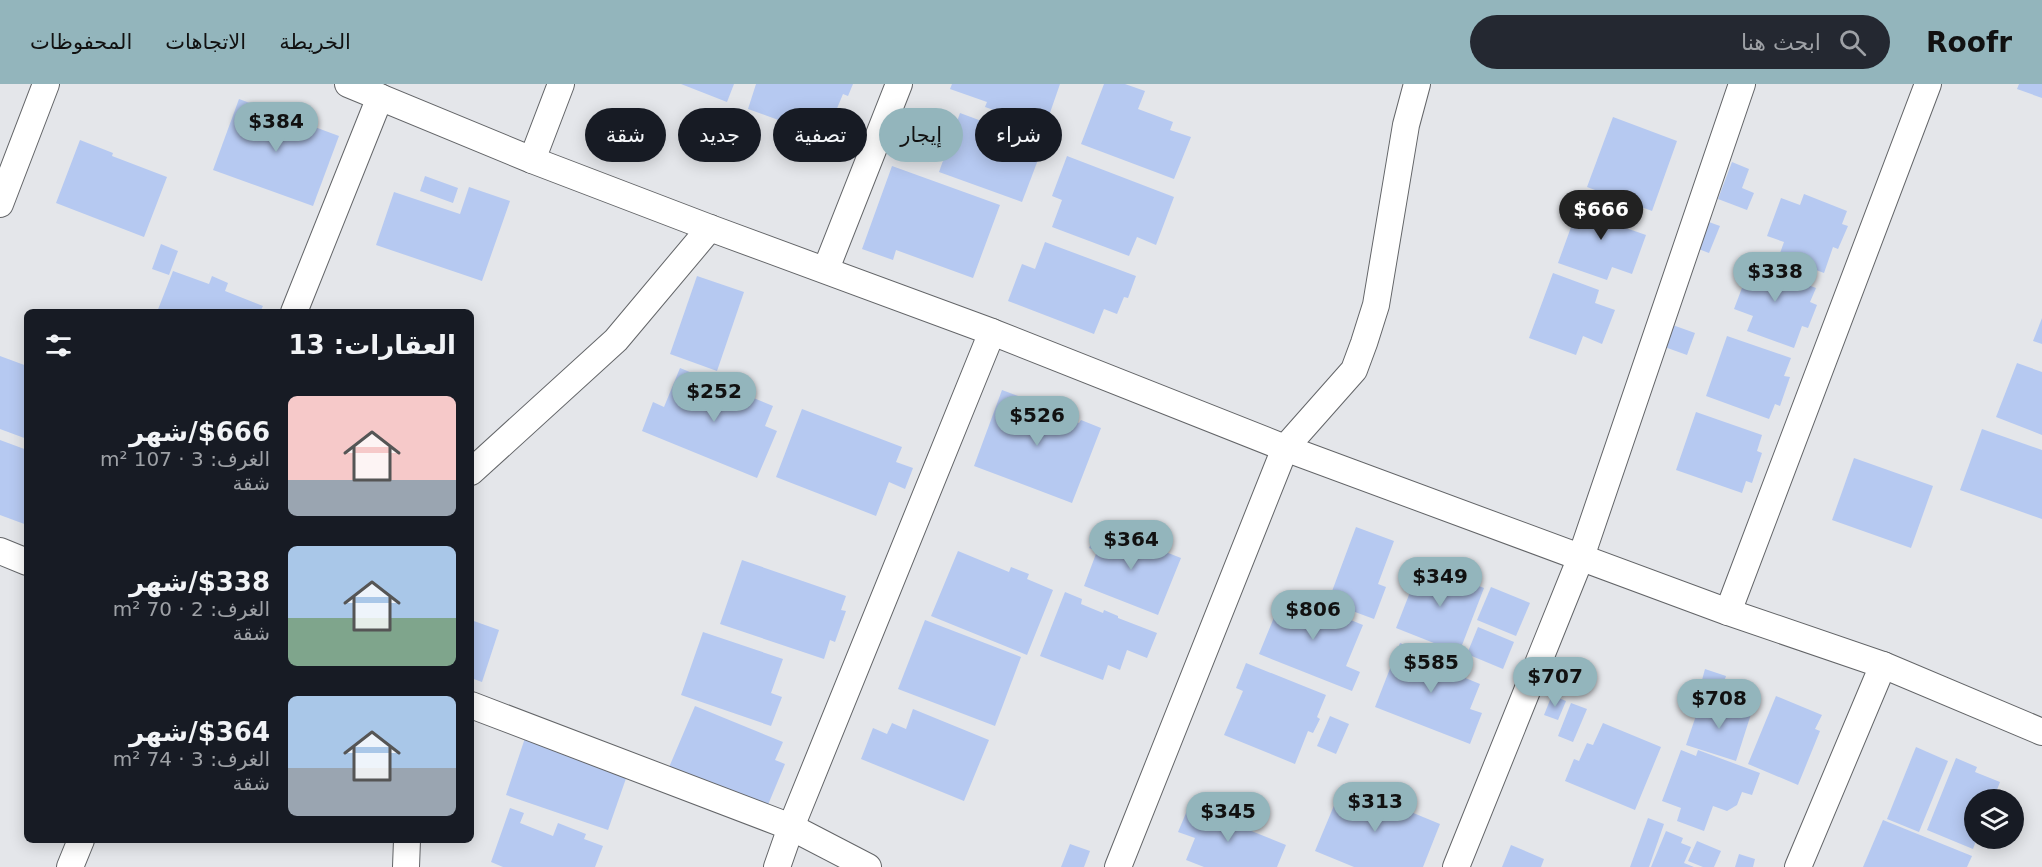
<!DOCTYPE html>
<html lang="ar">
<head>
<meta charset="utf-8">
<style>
  body { margin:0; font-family:"DejaVu Sans","Noto Naskh Arabic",sans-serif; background:#242831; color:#f1f3f6; direction:rtl; height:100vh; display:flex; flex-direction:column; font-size:22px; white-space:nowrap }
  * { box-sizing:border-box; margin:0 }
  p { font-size:20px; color:#9ea1a6 }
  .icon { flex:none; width:33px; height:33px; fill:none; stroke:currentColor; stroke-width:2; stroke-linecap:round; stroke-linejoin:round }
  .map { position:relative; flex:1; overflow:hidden; direction:ltr }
  .drawer { position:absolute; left:24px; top:225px; width:450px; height:534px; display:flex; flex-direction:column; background:#171b24; border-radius:9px; box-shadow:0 3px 15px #0003; direction:rtl }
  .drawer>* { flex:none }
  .guide { position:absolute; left:492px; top:24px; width:570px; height:54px; direction:rtl; display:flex; gap:12px }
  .tools { position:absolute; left:1964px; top:705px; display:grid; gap:12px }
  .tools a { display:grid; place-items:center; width:60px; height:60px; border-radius:50%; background:#171b24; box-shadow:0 3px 15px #0003; font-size:30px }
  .price { position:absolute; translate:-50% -51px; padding:0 14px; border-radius:21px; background:#93b5bc; color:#111; font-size:20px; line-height:39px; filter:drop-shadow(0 2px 3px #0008) }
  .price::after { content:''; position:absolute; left:50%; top:36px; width:18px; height:14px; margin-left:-9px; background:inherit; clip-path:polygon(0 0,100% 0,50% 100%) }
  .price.active { background:#222; color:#fff }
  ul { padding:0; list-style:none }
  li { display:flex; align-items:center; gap:18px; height:150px; padding:0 18px }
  li span { display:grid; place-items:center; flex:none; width:168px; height:120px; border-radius:9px; color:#555 }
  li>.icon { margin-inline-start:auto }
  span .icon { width:72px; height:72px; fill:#fffc; stroke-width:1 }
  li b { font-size:26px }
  h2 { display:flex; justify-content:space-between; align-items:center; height:72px; padding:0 18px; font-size:26px }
  .chip { padding:0 21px; border-radius:27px; background:#171b24; box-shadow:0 3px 15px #0003; font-size:21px; line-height:54px }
  .chip.active { background:#93b5bc; color:#111 }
  header { display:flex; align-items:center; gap:36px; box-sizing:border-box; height:84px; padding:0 30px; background:#93b5bc; color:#111 }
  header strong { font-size:28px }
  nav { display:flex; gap:33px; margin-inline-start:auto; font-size:21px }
  .search { width:420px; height:54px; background:#242831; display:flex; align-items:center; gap:15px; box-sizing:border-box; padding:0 21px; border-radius:33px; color:#9ea1a6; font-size:22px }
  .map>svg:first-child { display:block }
</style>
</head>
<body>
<header>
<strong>Roofr</strong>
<div class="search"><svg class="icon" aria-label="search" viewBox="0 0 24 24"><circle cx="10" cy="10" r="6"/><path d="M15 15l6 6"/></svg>ابحث هنا</div>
<nav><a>الخريطة</a><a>الاتجاهات</a><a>المحفوظات</a></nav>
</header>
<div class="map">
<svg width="2042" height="783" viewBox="0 0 2042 783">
  <rect width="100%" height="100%" fill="#e4e6ea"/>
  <!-- building -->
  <g fill="#b6c9f1">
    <path d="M681 0H734L727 18Z"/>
    <path d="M756 0H853L848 12 843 10 833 34 829 32 825 41 820 40 825 27 818 24 814 39 806 46 748 25Z"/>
    <path d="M952 0H1060L1044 46 1031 42V34L1024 32 1020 35 985 23 987 18 950 5Z"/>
    <path d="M1104 0H1125L1145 7 1138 25 1173 38 1170 46 1191 53 1174 95 1081 60Z"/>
    <path d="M2019 0H2042V14L2017 5Z"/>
    <path d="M239 15 339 52 313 122 213 86Z"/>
    <path d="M960 29 1044 60 1022 118 939 88Z"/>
    <path d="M1613 33 1677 57 1652 127 1587 103Z"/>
    <path d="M80 56 113 69 112 72 167 93 144 153 56 119Z"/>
    <path d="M1067 72 1174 113 1156 161 1137 153 1129 172 1052 143 1062 116 1052 112Z"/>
    <path d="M1732 78 1749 85 1742 104 1754 109 1747 126 1718 115Z"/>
    <path d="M892 82 1000 121 973 194 896 166 893 176 862 165Z"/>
    <path d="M425 92 458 104 453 119 420 107Z"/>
    <path d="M469 103 510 117 482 197 376 161 394 108 460 130Z"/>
    <path d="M1804 110 1847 127 1842 140 1848 142 1838 165 1833 163 1824 189 1779 172 1784 158 1767 152 1781 114 1800 121Z"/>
    <path d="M1582 113 1628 130 1623 143 1646 151 1632 190 1612 183 1607 196 1558 179Z"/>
    <path d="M1706 137 1720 142 1709 169 1696 164Z"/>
    <path d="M1045 158 1136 192 1128 214 1124 213 1117 230 1104 225 1094 250 1008 217 1022 180 1035 185Z"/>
    <path d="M161 160 178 167 169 191 152 185Z"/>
    <path d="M1754 172 1777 180 1774 188 1816 204 1810 218 1817 221 1808 244 1802 242 1794 264 1747 247 1753 232 1734 225Z"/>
    <path d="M173 187 209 200 212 192 228 199 225 207 263 222 260 228H157Z"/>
    <path d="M1553 189 1599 206 1595 219 1615 226 1602 260 1583 252 1576 271 1529 254Z"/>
    <path d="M697 192 744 208 717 287 670 270Z"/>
    <path d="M2042 234V260L2033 257Z"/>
    <path d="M1667 239 1695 249 1687 271 1659 261Z"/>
    <path d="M1727 252 1791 274 1784 292 1790 293 1780 322 1775 320 1769 335 1706 312Z"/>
    <path d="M0 272 27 282V355L0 345Z"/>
    <path d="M2017 279 2042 288V351L1996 333Z"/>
    <path d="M680 284 773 322 765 342 777 347 757 394 642 347 653 318 664 323Z"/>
    <path d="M1002 306 1037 319 1036 323 1079 339 1081 336 1101 344 1072 419 974 382Z"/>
    <path d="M802 325 902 363 896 378 913 384 905 405 889 398 876 432 776 393Z"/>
    <path d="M1696 328 1762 351 1757 367 1762 369 1752 399 1746 397 1742 409 1676 386Z"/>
    <path d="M1982 345 2042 366V435L1960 406Z"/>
    <path d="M0 356 27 366V441L0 431Z"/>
    <path d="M1854 374 1933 402 1911 464 1832 436Z"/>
    <path d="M1099 442 1181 474 1158 531 1084 502 1097 467 1089 464Z"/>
    <path d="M1356 443 1394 457 1378 500 1386 503 1374 535 1328 518Z"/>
    <path d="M958 467 1009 488 1011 483 1029 490 1027 495 1053 506 1027 571 931 532Z"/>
    <path d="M742 476 846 512 841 526 846 527 835 558 830 556 824 575 720 540Z"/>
    <path d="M1421 480 1484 504 1459 569 1396 544Z"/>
    <path d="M1491 503 1530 519 1516 552 1477 536Z"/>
    <path d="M1065 508 1082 515 1081 520 1103 529 1104 526 1118 532V534L1157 549 1147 574 1127 566 1120 586 1108 581 1103 596 1040 572Z"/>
    <path d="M1284 509 1363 541 1346 582 1360 588 1352 607 1259 570Z"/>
    <path d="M471 536 499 546 482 598 471 594Z"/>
    <path d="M925 536 1021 573 995 642 898 605Z"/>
    <path d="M1478 543 1514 558 1503 585 1467 570Z"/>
    <path d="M703 548 783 575 771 609 782 613 771 642 681 611Z"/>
    <path d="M1400 559 1466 585 1463 593 1480 600 1470 625 1482 629 1470 660 1375 623Z"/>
    <path d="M1246 579 1326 611 1317 633 1320 635 1313 649 1308 647 1295 680 1224 651 1243 607 1236 604Z"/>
    <path d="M1705 585 1726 592 1719 613 1699 607Z"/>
    <path d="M1552 611 1566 617 1558 636 1544 631Z"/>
    <path d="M1776 612 1822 631 1815 645 1820 647 1798 701 1748 680Z"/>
    <path d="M1702 614 1751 630 1736 677 1686 661Z"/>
    <path d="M1571 619 1587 625 1573 658 1558 652Z"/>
    <path d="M695 622 783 658 775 676 785 680 765 728 667 688Z"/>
    <path d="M913 625 989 656 964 717 861 675 873 644 887 650 892 639 906 645Z"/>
    <path d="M1330 632 1349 640 1336 670 1317 662Z"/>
    <path d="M1603 639 1661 663 1635 726 1565 697 1574 675 1579 677 1587 659 1593 661Z"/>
    <path d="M527 648 630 683 608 746 506 711Z"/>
    <path d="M1916 663 1948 677 1919 748 1887 735Z"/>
    <path d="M1681 666 1696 672 1698 666 1760 689 1752 711 1742 708 1737 721 1727 727 1713 722 1704 747 1677 737 1681 724 1662 717Z"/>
    <path d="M1956 674 1977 683 1975 688 2000 698 1993 716H1974V754H1977L1973 765 1927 746Z"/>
    <path d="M1343 700 1440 740 1423 783H1354L1315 767Z"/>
    <path d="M1189 722 1286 761 1277 783H1204L1186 776 1195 754 1178 748Z"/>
    <path d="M510 724 524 729 520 739 553 752 558 739 586 750 584 755 603 762 595 783H503L491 778Z"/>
    <path d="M1648 734 1664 740 1649 783H1630Z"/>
    <path d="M1883 736 1972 772 1967 783H1863Z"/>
    <path d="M1666 747 1683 754 1681 759 1691 763 1684 779 1694 783H1651Z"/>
    <path d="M1697 757 1721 767 1714 783H1703L1688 777Z"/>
    <path d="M1070 760 1090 767 1084 783H1061Z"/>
    <path d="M1511 761 1544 775 1541 783H1502Z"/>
    <path d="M1739 770 1755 775 1753 783H1735Z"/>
  </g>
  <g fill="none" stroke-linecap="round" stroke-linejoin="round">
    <!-- street casing -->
    <g stroke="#636568" stroke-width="28">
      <g id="street">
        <path d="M348 0 532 76 710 144 992 248 1285 364 1728 528 1883 581 2042 648"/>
        <path d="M532 76 561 0"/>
        <path d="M0 120 46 0"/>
        <path d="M826 185 899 0"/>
        <path d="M294 228 380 13"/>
        <path d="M471 388 616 256 710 144"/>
        <path d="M0 467 27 478"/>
        <path d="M1728 528 1928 0"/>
        <path d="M471 621 791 743 868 783"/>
        <path d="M70 783 81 756"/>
        <path d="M406 783 407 756"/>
        <path d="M777 783 791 743 992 248"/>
        <path d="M1118 783 1285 364 1354 286 1364 259 1376 221 1406 41 1417 0"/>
        <path d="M1456 783 1581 473 1742 0"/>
        <path d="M1798 783 1883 581"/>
      </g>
    </g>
    <!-- street -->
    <use href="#street" stroke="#fff" stroke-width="26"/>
  </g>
</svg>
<div class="tools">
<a><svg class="icon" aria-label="layers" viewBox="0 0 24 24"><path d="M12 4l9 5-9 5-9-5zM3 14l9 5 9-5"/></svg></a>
</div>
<b class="price" style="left:276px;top:69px">$384</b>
<b class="price active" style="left:1601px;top:157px">$666</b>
<b class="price" style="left:1775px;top:219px">$338</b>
<b class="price" style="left:714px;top:339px">$252</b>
<b class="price" style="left:1037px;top:363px">$526</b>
<b class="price" style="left:1131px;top:487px">$364</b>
<b class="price" style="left:1440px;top:524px">$349</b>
<b class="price" style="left:1313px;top:557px">$806</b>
<b class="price" style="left:1431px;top:610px">$585</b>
<b class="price" style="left:1555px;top:624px">$707</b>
<b class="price" style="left:1719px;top:646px">$708</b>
<b class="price" style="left:1375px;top:749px">$313</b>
<b class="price" style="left:1228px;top:759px">$345</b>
<div class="guide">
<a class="chip">شراء</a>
<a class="chip active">إيجار</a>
<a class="chip">تصفية</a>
<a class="chip">جديد</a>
<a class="chip">شقة</a>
</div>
<section class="drawer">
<h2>العقارات: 13<svg class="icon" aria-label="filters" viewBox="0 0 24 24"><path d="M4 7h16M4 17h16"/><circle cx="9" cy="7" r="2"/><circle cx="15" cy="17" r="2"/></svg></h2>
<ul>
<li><span style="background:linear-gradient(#f6c9c9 70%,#9aa5b1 0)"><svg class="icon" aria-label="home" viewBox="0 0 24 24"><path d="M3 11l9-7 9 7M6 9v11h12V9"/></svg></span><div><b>$666/شهر</b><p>الغرف: 3 · 107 m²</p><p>شقة</p></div></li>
<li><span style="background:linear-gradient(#a9c7e8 60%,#7fa58c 0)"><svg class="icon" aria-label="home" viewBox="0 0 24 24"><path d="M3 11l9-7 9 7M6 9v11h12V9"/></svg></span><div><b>$338/شهر</b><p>الغرف: 2 · 70 m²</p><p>شقة</p></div></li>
<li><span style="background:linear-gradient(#a9c7e8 60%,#9aa5b1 0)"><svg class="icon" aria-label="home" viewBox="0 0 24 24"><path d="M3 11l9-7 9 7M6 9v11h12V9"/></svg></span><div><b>$364/شهر</b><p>الغرف: 3 · 74 m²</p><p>شقة</p></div></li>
</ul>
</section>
</div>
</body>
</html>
